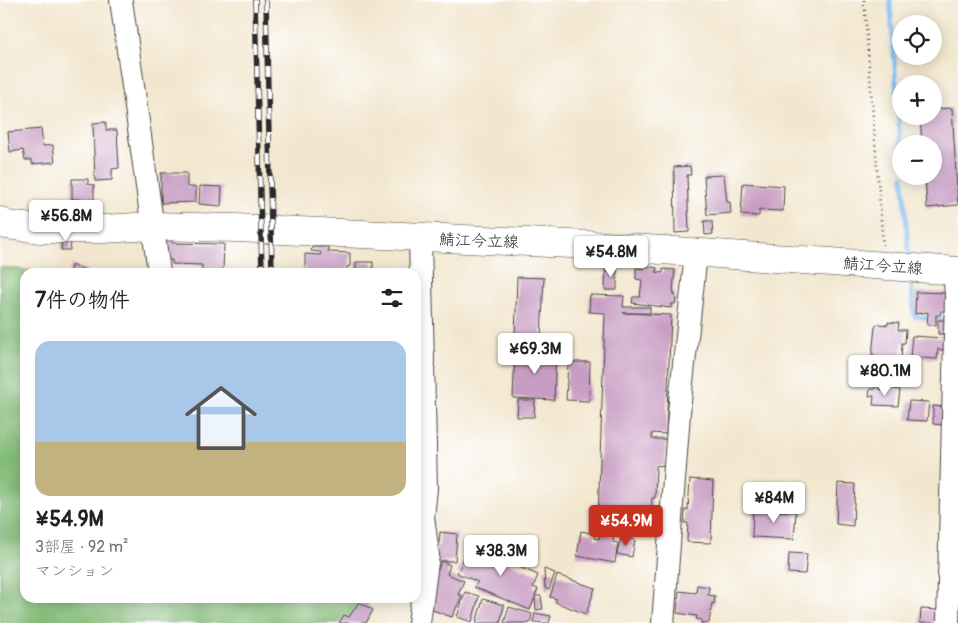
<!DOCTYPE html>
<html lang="ja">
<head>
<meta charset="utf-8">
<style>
  body { margin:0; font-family:Pangolin,"Klee One",sans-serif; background:#f2f2f2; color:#222; height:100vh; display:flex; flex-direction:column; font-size:19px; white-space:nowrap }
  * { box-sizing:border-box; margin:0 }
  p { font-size:16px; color:#767676 }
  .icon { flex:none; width:28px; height:28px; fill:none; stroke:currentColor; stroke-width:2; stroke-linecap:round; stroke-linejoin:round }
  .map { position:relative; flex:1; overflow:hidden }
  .details { position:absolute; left:20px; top:268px; width:401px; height:335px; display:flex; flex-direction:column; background:#fff; border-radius:15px; box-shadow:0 2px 12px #0003 }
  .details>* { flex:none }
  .tools { position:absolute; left:892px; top:15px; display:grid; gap:10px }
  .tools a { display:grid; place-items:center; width:50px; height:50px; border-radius:50%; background:#fff; box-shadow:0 2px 12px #0003; font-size:25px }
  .price { position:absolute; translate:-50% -42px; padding:0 11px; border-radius:5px; background:#fff; color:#222; font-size:16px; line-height:32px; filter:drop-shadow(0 1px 2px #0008) }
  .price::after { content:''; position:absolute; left:50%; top:30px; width:15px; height:11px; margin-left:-8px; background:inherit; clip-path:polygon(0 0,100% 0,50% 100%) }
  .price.selected { background:#c8321e; color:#fff }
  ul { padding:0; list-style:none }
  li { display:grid; align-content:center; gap:10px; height:265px; padding:0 15px }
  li+li { border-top:1px solid #e0e0e0 }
  li span { display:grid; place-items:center; height:155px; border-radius:15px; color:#555 }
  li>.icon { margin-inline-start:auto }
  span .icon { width:90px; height:90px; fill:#fffc; stroke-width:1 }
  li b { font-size:21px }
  h2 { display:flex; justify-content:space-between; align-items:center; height:60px; padding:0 15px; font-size:21px }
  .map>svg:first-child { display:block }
</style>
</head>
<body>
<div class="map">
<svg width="958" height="623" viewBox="0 0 958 623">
  <rect width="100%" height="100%" fill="#fff"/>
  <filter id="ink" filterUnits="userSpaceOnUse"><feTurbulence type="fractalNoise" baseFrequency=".02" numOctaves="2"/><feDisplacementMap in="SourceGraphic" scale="10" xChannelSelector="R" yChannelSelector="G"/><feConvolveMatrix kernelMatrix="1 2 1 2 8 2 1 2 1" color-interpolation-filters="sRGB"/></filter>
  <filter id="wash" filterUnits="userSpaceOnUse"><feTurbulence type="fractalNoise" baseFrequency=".0096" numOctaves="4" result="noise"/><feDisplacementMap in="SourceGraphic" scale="20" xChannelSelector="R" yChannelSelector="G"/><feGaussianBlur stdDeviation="1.12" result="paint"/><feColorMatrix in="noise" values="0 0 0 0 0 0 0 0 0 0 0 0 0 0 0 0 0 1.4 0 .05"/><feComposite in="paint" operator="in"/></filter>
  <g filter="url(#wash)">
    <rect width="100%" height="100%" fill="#f2e6ce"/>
    <!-- forest -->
    <path fill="#83bc78" stroke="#577452" d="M0 267 42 272H25V598H373L351 623H0Z"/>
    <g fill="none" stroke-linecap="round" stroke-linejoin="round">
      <!-- stream -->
      <g stroke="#7cb9ef" stroke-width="4.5">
        <path d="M890 0 901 152"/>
        <path d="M903 176 909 260"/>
        <path d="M911 277 914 316 945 321"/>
      </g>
    </g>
    <g id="blocks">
      <!-- building -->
      <g fill="#c89dc3">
        <path d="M952 108 958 205 927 208 925 176H934V144H922L920 116H934V109Z"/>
        <path d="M106 122V130H117L119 168 112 169V180L95 181 93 123Z"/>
        <path d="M41 129 43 146 53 145 55 162 32 164V160H25L23 150 10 152 8 132Z"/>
        <path d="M690 166 691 175H687L689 232 675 233 674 167Z"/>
        <path d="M161 173H187V187H196V202L161 203Z"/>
        <path d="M724 175 727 202H730L731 213 707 215 704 176Z"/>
        <path d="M72 179H88V184L94 185V200L72 199Z"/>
        <path d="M743 183 784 186 783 211 759 210V216L741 215Z"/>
        <path d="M200 186 222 187 221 206 199 204Z"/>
        <path d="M704 221H712L713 234 705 235Z"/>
        <path d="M63 233 72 234 70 250H61Z"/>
        <path d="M152 240 172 241V243L224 244 223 272H202V265L172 264V260L151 258Z"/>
        <path d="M312 247H328L329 252 350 253V266L347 267V272H305V254L321 255V252L311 251Z"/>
        <rect x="356" y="262" width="17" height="10"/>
        <path d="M72 265 90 272H69Z"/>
        <path d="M606 266H617V290H605Z"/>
        <path d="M645 266 657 268 656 272 663 273V269L675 270 673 290 676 299 675 304H671V308L632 303 633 297H640L642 280 636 279V268L645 269Z"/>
        <path d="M517 277 544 278 541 338 515 337Z"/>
        <path d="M916 292 950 293 949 311H941L940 315H936V325H927L928 312 915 314Z"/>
        <path d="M590 295 624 296 623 307H650V313H623L671 315 666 434 652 433V439H666L665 465 656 466 655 498H652L651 513 633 512V521L598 520 605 313 589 312Z"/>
        <path d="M938 320H951L950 334H938Z"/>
        <path d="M888 322 899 323 898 330H906L905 343H902L901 362 906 363V373L871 371V360H874L875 355H872L875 327 878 324 888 325Z"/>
        <path d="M912 336 944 338 943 350 938 349 937 359 910 357Z"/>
        <path d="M515 350 556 351 554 400 513 398Z"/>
        <path d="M568 362H590L589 401 566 400Z"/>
        <path d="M875 386 879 387V389L883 390V387L900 390 898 406 873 405 874 396H869L870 389H875Z"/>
        <path d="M518 400H535L534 417H517Z"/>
        <path d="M909 401 929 402 927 421 907 420Z"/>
        <path d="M933 406 946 407 945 425 933 424Z"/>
        <path d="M690 479 713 481 711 543 687 542 688 523H684L685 510H688Z"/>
        <path d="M838 483 855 484 853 526 836 524Z"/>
        <path d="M753 510 796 512 794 539 752 537Z"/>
        <path d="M581 531 595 534 594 538 599 539 600 533 614 536 613 542 618 543 615 563 577 556Z"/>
        <path d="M440 532 457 534 455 561H435L436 546H439Z"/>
        <path d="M621 537 635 540 632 557 617 554Z"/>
        <path d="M471 545 487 553 489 548 509 555 507 562 538 575 533 587 538 589 535 596H541L543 609 536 610 535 597 530 610 474 587 478 582 457 573Z"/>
        <path d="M789 553 807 554 805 574 788 573Z"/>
        <path d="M441 561 450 565 447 574 464 581 458 594 462 596 452 617 430 609 431 590Z"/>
        <path d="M544 569 555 573 549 590 545 588Z"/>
        <path d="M557 575 595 588 586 614 555 602 557 599 550 597Z"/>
        <path d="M697 585 709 587 708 595 715 596 714 604 712 603 709 623H701L702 620 696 619 697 616 677 613 679 591 696 593Z"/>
        <path d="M465 592 479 596 472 622 457 617Z"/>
        <path d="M483 599 504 605 500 623H476Z"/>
        <path d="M359 602 373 610 366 623H339L344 615 349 617Z"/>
        <path d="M509 607 532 614 530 623H504Z"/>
        <path d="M921 609 938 610 939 623H920Z"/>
        <path d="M535 613 551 616 549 623 533 622Z"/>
      </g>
    </g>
  </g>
  <g filter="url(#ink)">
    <use href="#blocks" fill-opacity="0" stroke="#494743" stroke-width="1"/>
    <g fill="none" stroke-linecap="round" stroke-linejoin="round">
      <!-- minor casing -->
      <g stroke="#494743" stroke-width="24">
        <g id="minor">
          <path d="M121 0 159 272"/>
          <path d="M419 623 428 555 423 517 426 488 420 238"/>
          <path d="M663 623 680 401 696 254"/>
          <path d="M948 623 956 295 954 270"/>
        </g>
      </g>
      <!-- major casing -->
      <g stroke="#494743" stroke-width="29">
        <path id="major" d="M0 221 6 225 41 229H103L152 226 236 228 591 245 958 271"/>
      </g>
      <!-- path -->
      <path stroke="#494743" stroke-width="2.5" stroke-dasharray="1 4" stroke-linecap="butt" d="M864 0 883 245"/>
      <!-- minor -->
      <use href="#minor" stroke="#fff" stroke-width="22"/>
      <!-- major -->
      <use href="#major" stroke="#fff" stroke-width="28"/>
      <!-- rail casing -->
      <g stroke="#2b2b2b" stroke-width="5.5">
        <g id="rail">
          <path d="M255 0 262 272"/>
          <path d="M266 0 272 272"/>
        </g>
      </g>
      <!-- rail -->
      <use href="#rail" stroke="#fff" stroke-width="4" stroke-dasharray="11" stroke-linecap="butt"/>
    </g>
  </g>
  <g text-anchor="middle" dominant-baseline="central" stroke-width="4.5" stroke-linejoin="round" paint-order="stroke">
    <!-- street labels -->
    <g font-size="16" fill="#2b2b2b" stroke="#fff">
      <text transform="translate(479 241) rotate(2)">鯖江今立線</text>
      <text transform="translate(883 266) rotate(4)">鯖江今立線</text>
    </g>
  </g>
</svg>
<div class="tools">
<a><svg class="icon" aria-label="locate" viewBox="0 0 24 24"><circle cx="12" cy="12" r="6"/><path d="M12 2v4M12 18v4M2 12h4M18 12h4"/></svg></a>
<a>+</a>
<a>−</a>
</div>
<b class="price" style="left:66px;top:242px">¥56.8M</b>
<b class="price" style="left:611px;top:278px">¥54.8M</b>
<b class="price" style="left:535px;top:375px">¥69.3M</b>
<b class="price" style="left:885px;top:397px">¥80.1M</b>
<b class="price" style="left:774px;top:524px">¥84M</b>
<b class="price selected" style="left:626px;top:547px">¥54.9M</b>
<b class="price" style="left:501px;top:577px">¥38.3M</b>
<section class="details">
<h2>7件の物件<svg class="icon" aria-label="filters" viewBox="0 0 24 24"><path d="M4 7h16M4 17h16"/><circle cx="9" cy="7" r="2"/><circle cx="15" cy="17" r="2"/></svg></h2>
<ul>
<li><span style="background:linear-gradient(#a9c7e8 65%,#c2b280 0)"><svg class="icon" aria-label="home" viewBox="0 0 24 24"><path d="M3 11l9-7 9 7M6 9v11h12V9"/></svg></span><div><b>¥54.9M</b><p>3部屋 · 92 m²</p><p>マンション</p></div></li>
</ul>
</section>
</div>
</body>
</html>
